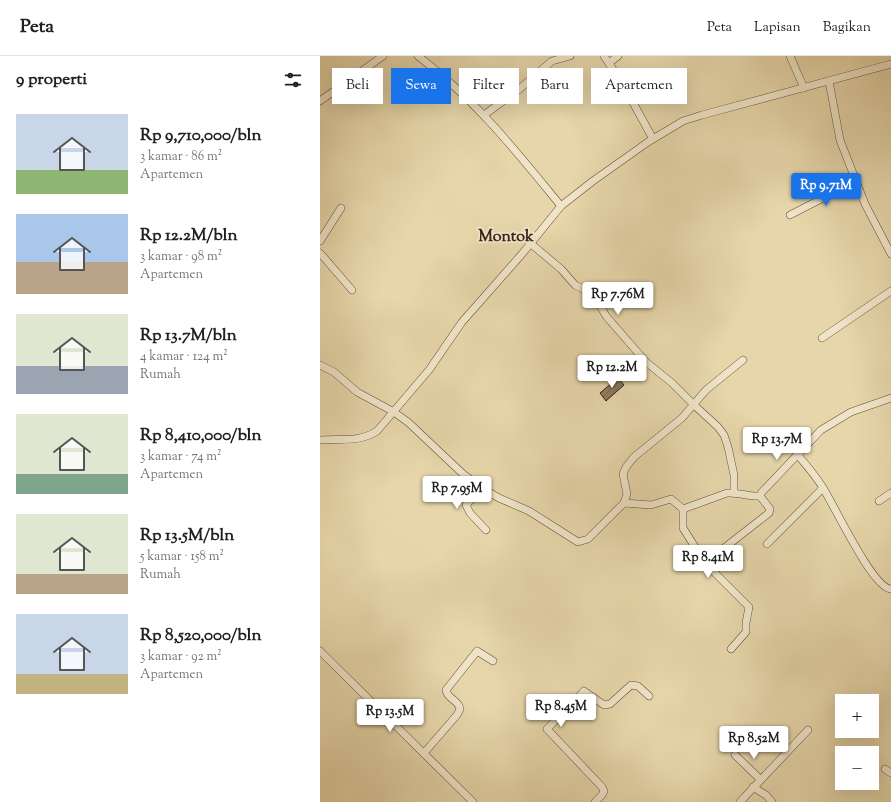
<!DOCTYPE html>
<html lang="id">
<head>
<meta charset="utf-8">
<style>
  body { margin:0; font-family:"Sorts Mill Goudy",serif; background:#f2f2f2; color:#202124; height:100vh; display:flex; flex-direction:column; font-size:15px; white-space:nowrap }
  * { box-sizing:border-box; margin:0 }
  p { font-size:13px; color:#757577 }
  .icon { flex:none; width:22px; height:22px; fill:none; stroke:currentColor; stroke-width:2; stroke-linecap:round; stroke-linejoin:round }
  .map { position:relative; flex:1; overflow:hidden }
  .drawer { display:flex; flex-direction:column; background:#fff; width:320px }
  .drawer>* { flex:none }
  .hud { position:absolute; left:12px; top:12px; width:380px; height:36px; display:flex; gap:8px }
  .tools { position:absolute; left:515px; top:638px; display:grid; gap:8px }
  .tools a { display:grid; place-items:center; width:44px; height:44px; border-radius:0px; background:#fff; box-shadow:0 4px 16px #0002; font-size:20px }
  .price { position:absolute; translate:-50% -34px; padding:0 9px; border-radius:4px; background:#fff; color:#222; font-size:13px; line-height:26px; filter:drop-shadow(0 1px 2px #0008) }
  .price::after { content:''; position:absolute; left:50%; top:24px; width:12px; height:9px; margin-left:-6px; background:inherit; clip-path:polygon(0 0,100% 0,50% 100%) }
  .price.on { background:#1a73e8; color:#fff }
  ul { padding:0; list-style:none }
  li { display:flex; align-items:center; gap:12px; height:100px; padding:0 16px }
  li span { display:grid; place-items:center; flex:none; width:112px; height:80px; border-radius:0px; color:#555 }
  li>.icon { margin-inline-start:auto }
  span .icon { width:48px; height:48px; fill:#fffc; stroke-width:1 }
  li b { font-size:17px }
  h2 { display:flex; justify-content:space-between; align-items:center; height:48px; padding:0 16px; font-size:17px }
  .pill { padding:0 14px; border-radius:0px; background:#fff; box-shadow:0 4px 16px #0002; font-size:14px; line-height:36px }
  .pill.on { background:#1a73e8; color:#fff }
  header { display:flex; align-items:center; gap:24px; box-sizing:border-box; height:56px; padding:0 20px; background:#fff; border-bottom:1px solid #e0e0e0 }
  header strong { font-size:19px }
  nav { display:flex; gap:22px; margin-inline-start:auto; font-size:14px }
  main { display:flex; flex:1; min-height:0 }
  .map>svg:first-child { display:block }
</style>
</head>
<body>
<header>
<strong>Peta</strong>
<nav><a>Peta</a><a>Lapisan</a><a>Bagikan</a></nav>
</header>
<main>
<section class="drawer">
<h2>9 properti<svg class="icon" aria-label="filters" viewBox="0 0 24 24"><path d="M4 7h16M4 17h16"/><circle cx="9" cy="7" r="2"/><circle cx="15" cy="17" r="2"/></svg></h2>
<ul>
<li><span style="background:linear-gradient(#c9d6e8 70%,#8fb573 0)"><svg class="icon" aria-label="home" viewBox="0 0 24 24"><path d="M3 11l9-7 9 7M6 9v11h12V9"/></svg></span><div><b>Rp 9,710,000/bln</b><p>3 kamar · 86 m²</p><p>Apartemen</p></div></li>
<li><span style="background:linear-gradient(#a9c7e8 60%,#b9a48a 0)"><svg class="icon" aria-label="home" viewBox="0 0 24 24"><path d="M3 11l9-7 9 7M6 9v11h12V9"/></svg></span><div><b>Rp 12.2M/bln</b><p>3 kamar · 98 m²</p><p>Apartemen</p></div></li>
<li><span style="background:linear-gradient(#dfe7d0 65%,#9aa5b1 0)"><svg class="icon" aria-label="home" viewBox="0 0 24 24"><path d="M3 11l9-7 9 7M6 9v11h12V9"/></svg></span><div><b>Rp 13.7M/bln</b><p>4 kamar · 124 m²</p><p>Rumah</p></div></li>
<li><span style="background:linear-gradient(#dfe7d0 75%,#7fa58c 0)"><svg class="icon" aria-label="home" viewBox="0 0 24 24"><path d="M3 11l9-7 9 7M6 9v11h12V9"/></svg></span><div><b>Rp 8,410,000/bln</b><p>3 kamar · 74 m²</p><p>Apartemen</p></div></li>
<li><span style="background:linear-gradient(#dfe7d0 75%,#b9a48a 0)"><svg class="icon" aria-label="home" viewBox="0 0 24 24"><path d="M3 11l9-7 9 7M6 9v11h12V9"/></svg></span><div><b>Rp 13.5M/bln</b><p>5 kamar · 158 m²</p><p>Rumah</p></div></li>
<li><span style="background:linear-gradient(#c9d6e8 75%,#c2b280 0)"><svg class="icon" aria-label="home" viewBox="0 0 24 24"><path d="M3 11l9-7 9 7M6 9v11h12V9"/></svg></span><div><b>Rp 8,520,000/bln</b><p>3 kamar · 92 m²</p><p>Apartemen</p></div></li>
</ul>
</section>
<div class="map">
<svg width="571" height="746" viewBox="0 0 571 746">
  <defs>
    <pattern id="building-hatch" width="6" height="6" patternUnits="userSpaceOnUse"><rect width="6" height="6" fill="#927e62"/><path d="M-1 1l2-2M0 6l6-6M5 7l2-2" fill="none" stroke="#786750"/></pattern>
  </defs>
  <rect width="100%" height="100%" fill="#e6d6aa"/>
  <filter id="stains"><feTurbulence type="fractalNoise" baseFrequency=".005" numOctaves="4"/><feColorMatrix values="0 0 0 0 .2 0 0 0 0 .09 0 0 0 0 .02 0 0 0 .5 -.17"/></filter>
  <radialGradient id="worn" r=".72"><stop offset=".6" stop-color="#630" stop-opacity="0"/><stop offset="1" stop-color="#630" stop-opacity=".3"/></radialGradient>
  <!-- building -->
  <path fill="url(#building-hatch)" stroke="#381f15" d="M298 322 304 329 286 345 280 337Z"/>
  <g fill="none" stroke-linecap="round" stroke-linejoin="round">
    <!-- minor casing -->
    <g stroke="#644d3a" stroke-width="8">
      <g id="minor">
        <path d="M98 0C156 44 195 94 241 150"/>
        <path d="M284 0 304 30 333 83"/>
        <path d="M470 0 484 32"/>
        <path d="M289 7 298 0"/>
        <path d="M509 25 520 84 545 148 571 198"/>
        <path d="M0 45 63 0"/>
        <path d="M164 59 197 35 232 5 250 0"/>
        <path d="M470 159 503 142 536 128"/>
        <path d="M0 185 21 152"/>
        <path d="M210 187 241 213 255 229 271 237 276 242 286 260 326 306 352 327 374 349 398 371 404 379 408 391 414 419V436"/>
        <path d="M0 197 32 234"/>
        <path d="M502 282 571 235"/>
        <path d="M0 309 14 316 37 336 74 356 89 367 143 418 162 432 179 442 209 455 258 486 268 483 304 447 307 438 303 418 306 411 314 401 362 362 386 334 423 304"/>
        <path d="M0 384C20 382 39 387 57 375L109 314 142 266 202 198 241 150 273 125 328 86 363 65 382 59 571 8"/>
        <path d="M477 398C486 409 496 420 503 432 514 449 553 533 571 533"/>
        <path d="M162 432 146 449 150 457 166 474"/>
        <path d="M559 445 571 437"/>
        <path d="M304 447 331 449 351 443 363 453 407 437C418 436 429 441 440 440"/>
        <path d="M363 453V472L385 507 429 551 426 567V576L411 593"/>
        <path d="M447 488 503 432"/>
        <path d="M385 507 449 457 450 453 440 440 442 436 501 374 531 356 571 342"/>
        <path d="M0 595 153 746"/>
        <path d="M104 697 137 659 140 653C139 644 127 643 126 634L157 595 173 605"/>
        <path d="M415 699 440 723"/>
        <path d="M565 713 571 717"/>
        <path d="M433 731 446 739 452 746"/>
        <path d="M275 746 282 739 284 735 282 731 227 673 264 635 284 649 290 648 311 629 318 630 329 640"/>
        <path d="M420 746 488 674"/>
      </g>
    </g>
    <!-- minor -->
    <use href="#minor" stroke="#efe4c8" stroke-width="7"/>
  </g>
  <g text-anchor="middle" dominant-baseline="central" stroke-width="4" stroke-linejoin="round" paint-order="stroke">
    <!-- quarter labels -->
    <g font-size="16" font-weight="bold" fill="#381f15" stroke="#efe4c8">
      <text x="186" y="181">Montok</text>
    </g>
  </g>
  <rect width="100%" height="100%" filter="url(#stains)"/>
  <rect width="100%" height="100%" fill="url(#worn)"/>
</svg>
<div class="tools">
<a>+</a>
<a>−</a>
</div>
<b class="price on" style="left:506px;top:151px">Rp 9.71M</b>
<b class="price" style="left:298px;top:260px">Rp 7.76M</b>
<b class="price" style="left:292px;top:333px">Rp 12.2M</b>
<b class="price" style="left:457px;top:405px">Rp 13.7M</b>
<b class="price" style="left:137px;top:454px">Rp 7.95M</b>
<b class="price" style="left:388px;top:523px">Rp 8.41M</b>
<b class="price" style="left:241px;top:672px">Rp 8.45M</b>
<b class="price" style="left:70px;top:677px">Rp 13.5M</b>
<b class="price" style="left:434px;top:704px">Rp 8.52M</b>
<div class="hud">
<a class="pill">Beli</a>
<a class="pill on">Sewa</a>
<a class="pill">Filter</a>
<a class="pill">Baru</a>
<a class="pill">Apartemen</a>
</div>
</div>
</main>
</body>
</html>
